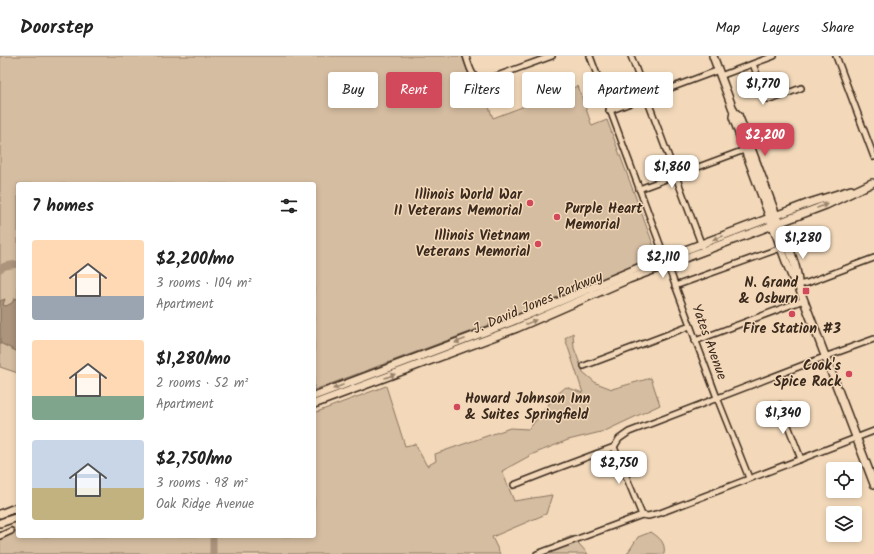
<!DOCTYPE html>
<html lang="en">
<head>
<meta charset="utf-8">
<style>
  body { margin:0; font-family:Kalam,sans-serif; background:#f2f2f2; color:#222; height:100vh; display:flex; flex-direction:column; font-size:15px; white-space:nowrap }
  * { box-sizing:border-box; margin:0 }
  p { font-size:13px; color:#767676 }
  .icon { flex:none; width:22px; height:22px; fill:none; stroke:currentColor; stroke-width:2; stroke-linecap:round; stroke-linejoin:round }
  .map { position:relative; flex:1; overflow:hidden }
  .side { position:absolute; left:16px; top:126px; width:300px; height:356px; display:flex; flex-direction:column; background:#fff; border-radius:4px; box-shadow:0 2px 6px #0003 }
  .side>* { flex:none }
  .hud { position:absolute; left:328px; top:16px; width:380px; height:36px; display:flex; gap:8px }
  .tools { position:absolute; left:826px; top:406px; display:grid; gap:8px }
  .tools a { display:grid; place-items:center; width:36px; height:36px; border-radius:4px; background:#fff; box-shadow:0 2px 6px #0003; font-size:20px }
  .price { position:absolute; translate:-50% -34px; padding:0 9px; border-radius:8px; background:#fff; color:#222; font-size:13px; line-height:26px; filter:drop-shadow(0 1px 2px #0008) }
  .price::after { content:''; position:absolute; left:50%; top:24px; width:12px; height:9px; margin-left:-6px; background:inherit; clip-path:polygon(0 0,100% 0,50% 100%) }
  .price.current { background:#d1495b; color:#fff }
  ul { padding:0; list-style:none }
  li { display:flex; align-items:center; gap:12px; height:100px; padding:0 16px }
  li span { display:grid; place-items:center; flex:none; width:112px; height:80px; border-radius:4px; color:#555 }
  li>.icon { margin-inline-start:auto }
  span .icon { width:48px; height:48px; fill:#fffc; stroke-width:1 }
  li b { font-size:17px }
  h2 { display:flex; justify-content:space-between; align-items:center; height:48px; padding:0 16px; font-size:17px }
  .chip { padding:0 14px; border-radius:4px; background:#fff; box-shadow:0 2px 6px #0003; font-size:14px; line-height:36px }
  .chip.current { background:#d1495b; color:#fff }
  header { display:flex; align-items:center; gap:24px; box-sizing:border-box; height:56px; padding:0 20px; background:#fff; border-bottom:1px solid #e0e0e0 }
  header strong { font-size:19px }
  nav { display:flex; gap:22px; margin-inline-start:auto; font-size:14px }
  .map>svg:first-child { display:block }
</style>
</head>
<body>
<header>
<strong>Doorstep</strong>
<nav><a>Map</a><a>Layers</a><a>Share</a></nav>
</header>
<div class="map">
<svg width="874" height="498" viewBox="0 0 874 498">
  <rect width="100%" height="100%" fill="#f3d9ba"/>
  <filter id="ink" filterUnits="userSpaceOnUse"><feTurbulence type="fractalNoise" baseFrequency=".025" numOctaves="2"/><feDisplacementMap in="SourceGraphic" scale="8" xChannelSelector="R" yChannelSelector="G"/><feConvolveMatrix kernelMatrix="1 2 1 2 8 2 1 2 1" color-interpolation-filters="sRGB"/></filter>
  <g filter="url(#ink)">
    <!-- green -->
    <g fill="#d5bda1" stroke="#887460">
      <path d="M0 0H462L475 35 482 33 493 62 578 30 592 70 607 64 657 199 510 261 314 334V128H18V317L0 311Z"/>
      <path d="M573 277 574 292 583 316 596 327 612 333 651 322 660 349 605 375 568 384 533 398 502 415 514 445 552 439 546 458 492 481 500 498H0V481L18 474V480H314V357L386 330 405 390 415 388 427 410 436 405 435 398 510 372 529 373 555 340 566 331 583 337 565 282Z"/>
      <path d="M651 476C660 482 666 487 664 498H627L638 481Z"/>
      <path d="M572 480 588 498H543L550 495 555 487Z"/>
    </g>
    <!-- water -->
    <path fill="#ab937c" stroke="#7e6956" d="M18 242V296L0 287V245L5 243 3 249 6 250 12 247 14 243Z"/>
    <g fill="none" stroke-linecap="round" stroke-linejoin="round">
      <!-- river -->
      <g stroke="#ab937c" stroke-width="7">
        <path d="M0 213 5 210 18 208"/>
        <path d="M213 480V498"/>
      </g>
      <!-- minor casing -->
      <g stroke="#3b2a1e" stroke-width="8">
        <g id="minor">
          <path d="M466 0C469 9 472 24 483 25L552 0"/>
          <path d="M590 0 716 339 749 422"/>
          <path d="M631 0 702 190"/>
          <path d="M836 0 874 101"/>
          <path d="M753 8 765 40 767 43H773L801 32"/>
          <path d="M720 20 774 0"/>
          <path d="M609 55 719 14"/>
          <path d="M639 133 747 93"/>
          <path d="M798 229 807 227 874 202"/>
          <path d="M675 230 781 192"/>
          <path d="M695 285 804 244"/>
          <path d="M584 310 690 270"/>
          <path d="M780 349 801 403"/>
          <path d="M614 391 642 459"/>
          <path d="M514 429 550 415 614 391 619 383 629 376 819 303 874 283"/>
          <path d="M0 480 11 475"/>
          <path d="M537 498 642 459 648 460 660 457 874 375"/>
        </g>
      </g>
      <!-- major casing -->
      <g stroke="#3b2a1e" stroke-width="10">
        <g id="major">
          <path d="M713 0 734 56 733 61 787 208 793 223 798 229"/>
          <path d="M734 56 738 59C753 96 766 133 780 170 787 189 798 209 798 229L874 428"/>
          <path d="M314 340 511 266 643 210 812 146 851 134"/>
          <path d="M314 348 517 272 629 223 826 149 872 127"/>
          <path d="M0 458 18 451"/>
          <path d="M0 467 18 461"/>
        </g>
      </g>
      <!-- minor -->
      <use href="#minor" stroke="#f3d9ba" stroke-width="5"/>
      <!-- major -->
      <use href="#major" stroke="#f3d9ba" stroke-width="7"/>
    </g>
    <!-- one-way arrows -->
    <defs><path id="oneway-solid" d="M-6-.8H1V-3.2L6.5 0L1 3.2V.8H-6Z"/></defs>
    <g fill="#97826c">
      <use href="#oneway-solid" transform="translate(822 150) rotate(-21)"/>
      <use href="#oneway-solid" transform="translate(718 182) rotate(159)"/>
      <use href="#oneway-solid" transform="translate(531 266) rotate(-22)"/>
      <use href="#oneway-solid" transform="translate(460 285) rotate(159)"/>
      <use href="#oneway-solid" transform="translate(390 320) rotate(-21)"/>
      <use href="#oneway-solid" transform="translate(338 331) rotate(159)"/>
    </g>
  </g>
  <!-- markers -->
  <g fill="#d1495b" stroke="#f3d9ba" stroke-width="1.5">
    <circle cx="530" cy="147" r="4"/>
    <circle cx="557" cy="161" r="4"/>
    <circle cx="538" cy="188" r="4"/>
    <rect x="802" y="231" width="8" height="8" rx="2"/>
    <circle cx="792" cy="258" r="4"/>
    <circle cx="849" cy="318" r="4"/>
    <circle cx="457" cy="351" r="4"/>
  </g>
  <g text-anchor="middle" dominant-baseline="central" stroke-width="3" stroke-linejoin="round" paint-order="stroke">
    <!-- poi labels -->
    <g font-size="14" font-weight="bold" fill="#3b2a1e" stroke="#f3d9ba" text-anchor="end">
      <text x="522" y="139">Illinois World War<tspan x="522" dy="16">II Veterans Memorial</tspan></text>
      <text x="565" y="153" text-anchor="start">Purple Heart<tspan x="565" dy="16">Memorial</tspan></text>
      <text x="530" y="180">Illinois Vietnam<tspan x="530" dy="16">Veterans Memorial</tspan></text>
      <text x="798" y="227">N. Grand<tspan x="798" dy="16">&amp; Osburn</tspan></text>
      <text x="792" y="273" text-anchor="middle">Fire Station #3</text>
      <text x="841" y="310">Cook's<tspan x="841" dy="16">Spice Rack</tspan></text>
      <text x="465" y="343" text-anchor="start">Howard Johnson Inn<tspan x="465" dy="16">&amp; Suites Springfield</tspan></text>
    </g>
    <!-- street labels -->
    <g font-size="14" fill="#3b2a1e" stroke="#f3d9ba">
      <text transform="translate(538 247) rotate(-23)">J. David Jones Parkway</text>
      <text transform="translate(709 286) rotate(70)">Yates Avenue</text>
    </g>
  </g>
</svg>
<div class="tools">
<a><svg class="icon" aria-label="locate" viewBox="0 0 24 24"><circle cx="12" cy="12" r="6"/><path d="M12 2v4M12 18v4M2 12h4M18 12h4"/></svg></a>
<a><svg class="icon" aria-label="layers" viewBox="0 0 24 24"><path d="M12 4l9 5-9 5-9-5zM3 14l9 5 9-5"/></svg></a>
</div>
<b class="price" style="left:763px;top:50px">$1,770</b>
<b class="price current" style="left:765px;top:101px">$2,200</b>
<b class="price" style="left:672px;top:133px">$1,860</b>
<b class="price" style="left:803px;top:204px">$1,280</b>
<b class="price" style="left:663px;top:223px">$2,110</b>
<b class="price" style="left:783px;top:379px">$1,340</b>
<b class="price" style="left:619px;top:429px">$2,750</b>
<div class="hud">
<a class="chip">Buy</a>
<a class="chip current">Rent</a>
<a class="chip">Filters</a>
<a class="chip">New</a>
<a class="chip">Apartment</a>
</div>
<section class="side">
<h2>7 homes<svg class="icon" aria-label="filters" viewBox="0 0 24 24"><path d="M4 7h16M4 17h16"/><circle cx="9" cy="7" r="2"/><circle cx="15" cy="17" r="2"/></svg></h2>
<ul>
<li><span style="background:linear-gradient(#ffd9b3 70%,#9aa5b1 0)"><svg class="icon" aria-label="home" viewBox="0 0 24 24"><path d="M3 11l9-7 9 7M6 9v11h12V9"/></svg></span><div><b>$2,200/mo</b><p>3 rooms · 104 m²</p><p>Apartment</p></div></li>
<li><span style="background:linear-gradient(#ffd9b3 70%,#7fa58c 0)"><svg class="icon" aria-label="home" viewBox="0 0 24 24"><path d="M3 11l9-7 9 7M6 9v11h12V9"/></svg></span><div><b>$1,280/mo</b><p>2 rooms · 52 m²</p><p>Apartment</p></div></li>
<li><span style="background:linear-gradient(#c9d6e8 60%,#c2b280 0)"><svg class="icon" aria-label="home" viewBox="0 0 24 24"><path d="M3 11l9-7 9 7M6 9v11h12V9"/></svg></span><div><b>$2,750/mo</b><p>3 rooms · 98 m²</p><p>Oak Ridge Avenue</p></div></li>
</ul>
</section>
</div>
</body>
</html>
